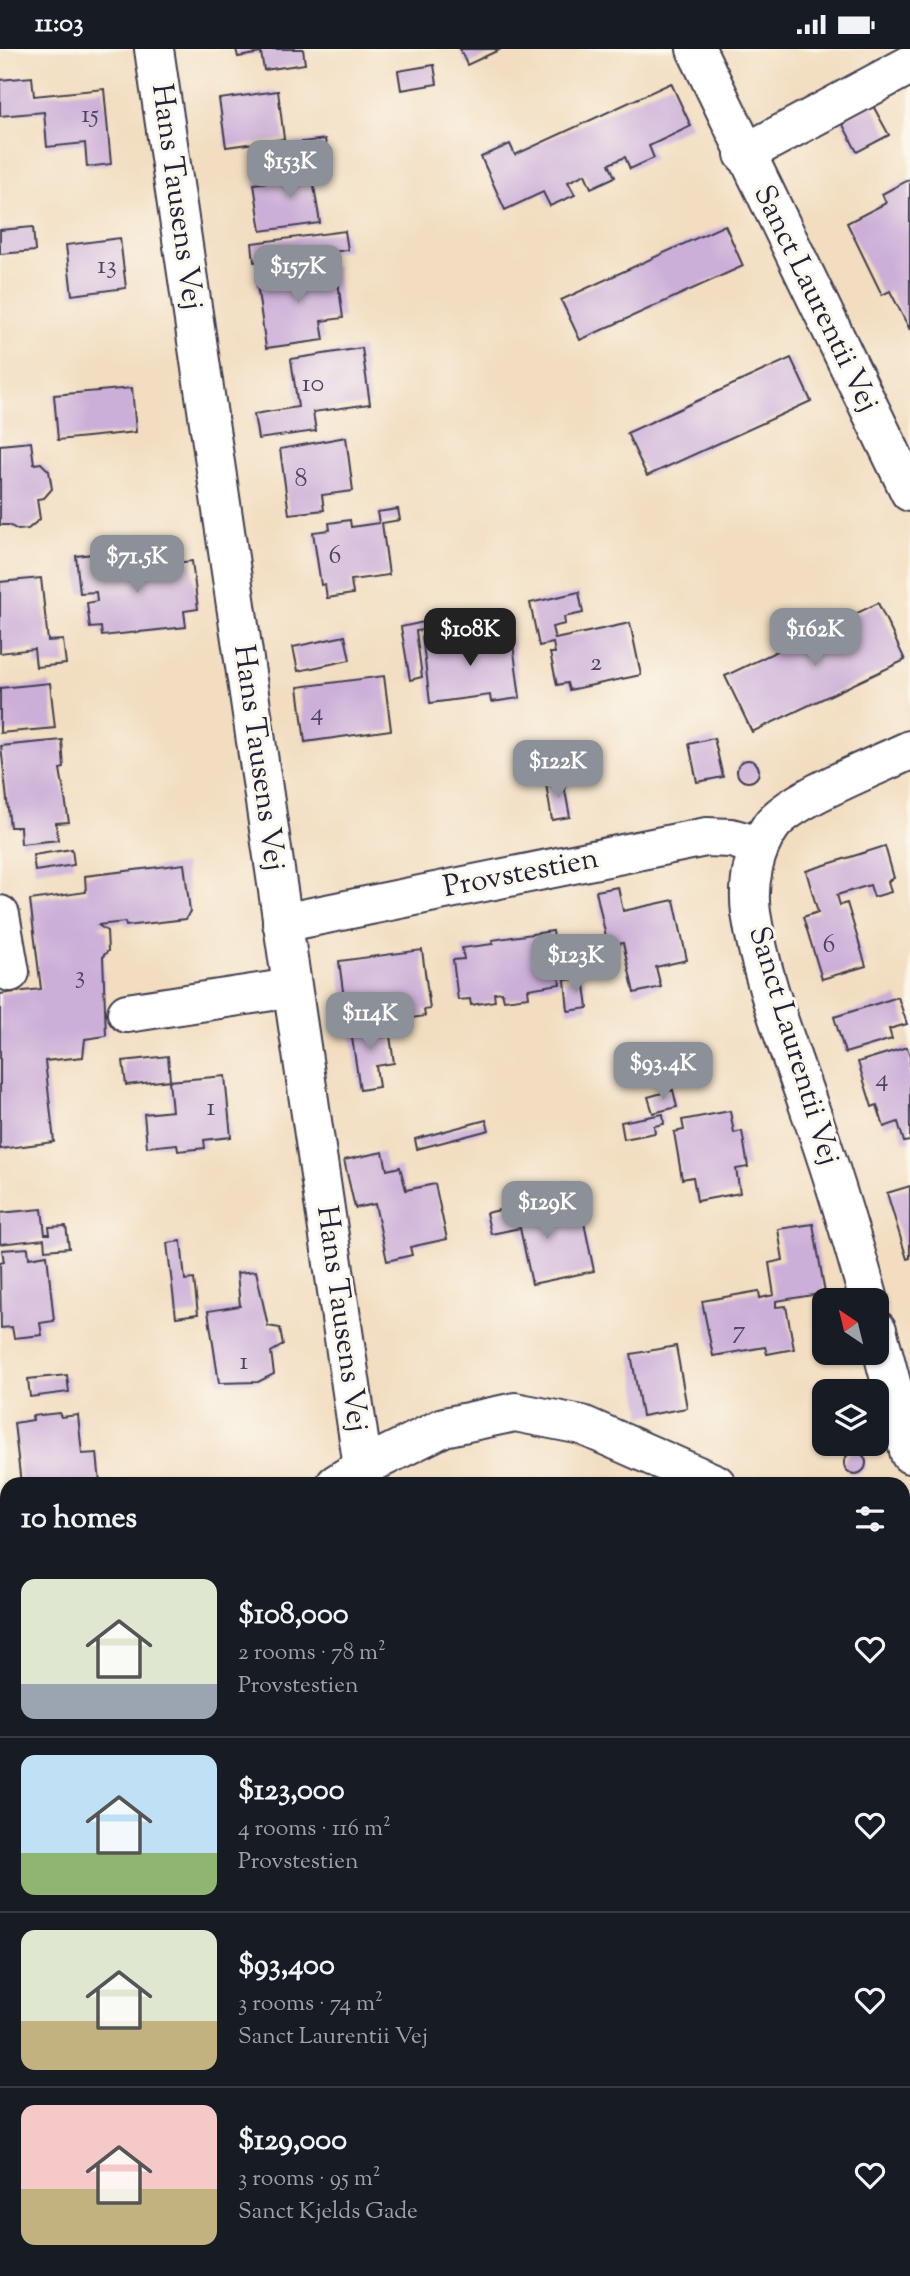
<!DOCTYPE html>
<html lang="en">
<head>
<meta charset="utf-8">
<style>
  body { margin:0; font-family:"Sorts Mill Goudy",serif; background:#242831; color:#f1f3f6; height:100vh; display:flex; flex-direction:column; font-size:26px; white-space:nowrap }
  * { box-sizing:border-box; margin:0 }
  p { font-size:23px; color:#9ea1a6 }
  .icon { flex:none; width:38px; height:38px; fill:none; stroke:currentColor; stroke-width:2; stroke-linecap:round; stroke-linejoin:round }
  .map { position:relative; flex:1; overflow:hidden }
  .details { position:absolute; left:0px; top:1428px; width:910px; height:800px; display:flex; flex-direction:column; background:#171b24; border-radius:21px 21px 0 0; box-shadow:0 2px 5px #0004 }
  .details>* { flex:none }
  .needle { width:46px; rotate:325deg }
  .controls { position:absolute; left:812px; top:1239px; display:grid; gap:14px }
  .controls a { display:grid; place-items:center; width:77px; height:77px; border-radius:14px; background:#171b24; box-shadow:0 2px 5px #0004; font-size:35px }
  .price { position:absolute; translate:-50% -60px; padding:0 16px; border-radius:14px; background:#8c9099; color:#fff; font-size:23px; line-height:46px; filter:drop-shadow(0 2px 4px #0008) }
  .price::after { content:''; position:absolute; left:50%; top:42px; width:21px; height:16px; margin-left:-10px; background:inherit; clip-path:polygon(0 0,100% 0,50% 100%) }
  .price.selected { background:#222; color:#fff }
  ul { padding:0; list-style:none }
  li { display:flex; align-items:center; gap:21px; height:175px; padding:0 21px }
  li+li { border-top:2px solid #363941 }
  li span { display:grid; place-items:center; flex:none; width:196px; height:140px; border-radius:14px; color:#555 }
  li>.icon { margin-inline-start:auto }
  span .icon { width:84px; height:84px; fill:#fffc; stroke-width:1 }
  li b { font-size:30px }
  h2 { display:flex; justify-content:space-between; align-items:center; height:84px; padding:0 21px; font-size:30px }
  .status { display:flex; justify-content:space-between; align-items:center; height:49px; padding:0 35px; background:#171b24; direction:ltr }
  .status svg { height:19px; fill:currentColor }
  .map>svg:first-child { display:block }
</style>
</head>
<body>
<div class="status"><b>11:03</b><svg viewBox="0 0 49 12"><path d="M0 12V9h3v3zM5 12V6h3v6zM10 12V3h3v9zM15 12V0h3v12zM26 1h20v11H26zM47 4h2v5h-2z"/></svg></div>
<div class="map">
<svg width="910" height="2227" viewBox="0 0 910 2227">
  <rect width="100%" height="100%" fill="#fbf7ec"/>
  <filter id="ink" filterUnits="userSpaceOnUse"><feTurbulence type="fractalNoise" baseFrequency=".0143" numOctaves="2"/><feDisplacementMap in="SourceGraphic" scale="14" xChannelSelector="R" yChannelSelector="G"/><feConvolveMatrix kernelMatrix="1 2 1 2 8 2 1 2 1" color-interpolation-filters="sRGB"/></filter>
  <filter id="wash" filterUnits="userSpaceOnUse"><feTurbulence type="fractalNoise" baseFrequency=".00686" numOctaves="4" result="noise"/><feDisplacementMap in="SourceGraphic" scale="28" xChannelSelector="R" yChannelSelector="G"/><feGaussianBlur stdDeviation="1.57" result="paint"/><feColorMatrix in="noise" values="0 0 0 0 0 0 0 0 0 0 0 0 0 0 0 0 0 1.4 0 .05"/><feComposite in="paint" operator="in"/></filter>
  <g filter="url(#wash)">
    <rect width="100%" height="100%" fill="#f2ddc0"/>
    <g id="blocks">
      <!-- building -->
      <g fill="#ccafd8">
        <path d="M236 0H303L305 15 264 21 261 4 238 8Z"/>
        <path d="M460 0H501L467 16Z"/>
        <path d="M434 16 437 35 401 41 398 22Z"/>
        <path d="M32 28 34 47 104 40 111 115 87 118 85 94 47 98 44 63 0 67V31Z"/>
        <path d="M671 34 691 77 649 97 654 109 630 120 625 108 609 115 615 128 591 139 585 125 568 133 575 146 550 157 543 143 505 161 481 108 510 95 515 106Z"/>
        <path d="M278 42 284 90 226 98 219 50Z"/>
        <path d="M872 55 889 86 857 103 841 72Z"/>
        <path d="M325 90 328 109 290 114 287 95Z"/>
        <path d="M327 113 329 129 313 131 320 174 261 182 254 135 311 126 309 116Z"/>
        <path d="M910 130V281L890 242 882 246 847 174 886 154 882 145Z"/>
        <path d="M725 176 743 217 580 291 561 251Z"/>
        <path d="M33 178 35 202 0 205V181Z"/>
        <path d="M345 182 348 201 254 213 252 194Z"/>
        <path d="M120 189 126 239 72 246 66 196Z"/>
        <path d="M336 217 343 269 321 272 324 291 266 299 256 228Z"/>
        <path d="M362 299 370 355 313 363 316 382 258 390 254 365 298 358 291 310Z"/>
        <path d="M791 309 811 352 647 427 627 384Z"/>
        <path d="M132 339 136 383 58 391 54 346Z"/>
        <path d="M346 388 353 442 322 446 324 461 289 465 280 400Z"/>
        <path d="M31 393 34 415 41 414 49 422 52 440 44 449 37 450 40 470 28 480 18 481 9 476H0V396Z"/>
        <path d="M398 460 400 471 382 474 389 526 351 531 353 545 327 549 325 535 321 536 313 483 330 481 329 474 350 471 351 478 379 474 377 463Z"/>
        <path d="M110 503 111 521 192 512 198 560 184 562 186 578 102 587 101 578 90 579 87 554 97 552 96 543 80 544 76 507Z"/>
        <path d="M41 529 48 592 63 591 66 615 36 618 34 600 0 604V533Z"/>
        <path d="M579 543 583 564 564 568 565 575 552 578 555 590 630 574 641 626 569 641 567 634 557 636 550 604H555L553 594 539 597 530 554Z"/>
        <path d="M878 554 905 611 752 683 725 627Z"/>
        <path d="M433 571 435 579 416 582 422 628 410 631 401 578Z"/>
        <path d="M454 582 456 594 512 587 520 649 491 653 490 646 430 654 422 586Z"/>
        <path d="M345 587 350 611 298 622 293 598Z"/>
        <path d="M384 627 391 681 305 693 298 638Z"/>
        <path d="M50 634 55 679 0 684V639Z"/>
        <path d="M714 689 723 728 697 733 689 695Z"/>
        <path d="M62 691 64 719 60 720 69 773 56 774 58 791 21 795 20 778H10L1 697Z"/>
        <circle cx="748" cy="722" r="11"/>
        <path d="M563 731 570 768 552 771 546 735Z"/>
        <path d="M885 797 894 829 888 832 891 843 874 848 870 836 837 846 840 856 847 854 866 917 822 930 803 868 818 863 806 822Z"/>
        <path d="M72 800 74 816 35 822 33 806Z"/>
        <path d="M184 815 190 862 186 870 126 877 125 873 98 876 107 882 108 902 103 907 106 987 85 990 83 1008 45 1012 54 1093 0 1100V945L41 940 30 851 86 843 85 827Z"/>
        <path d="M618 838 623 862 674 851 687 911 656 918 661 938 634 944 623 894 608 897 596 842Z"/>
        <path d="M553 882 560 935 528 940 529 948 504 951 502 943 494 944 495 952 471 956 470 950 458 951 453 911 464 910 462 899 493 895 492 891Z"/>
        <path d="M422 901 430 960 424 961 425 967 398 971 397 965 347 972 339 912Z"/>
        <path d="M584 929 588 959 568 962 565 931Z"/>
        <path d="M898 948 907 975 889 980 892 990 845 1004 834 968Z"/>
        <path d="M380 972 383 988 390 987 394 1014 376 1017 379 1038 360 1041 350 976Z"/>
        <path d="M907 998 910 1007V1092L904 1093 898 1073 884 1078 877 1056 872 1058 858 1013Z"/>
        <path d="M168 1007 170 1031 126 1036 123 1012Z"/>
        <path d="M225 1027 231 1088 204 1091 205 1099 178 1102 177 1095 147 1098 144 1065 172 1062 169 1032Z"/>
        <path d="M673 1041 677 1058 653 1064 648 1048Z"/>
        <path d="M730 1062 734 1084 742 1082 748 1118 736 1120 740 1144 697 1152 693 1128 682 1130 674 1083 684 1081 682 1071Z"/>
        <path d="M663 1065 664 1075 654 1077 655 1084 624 1090 621 1073Z"/>
        <path d="M486 1071 489 1081 417 1100 415 1090Z"/>
        <path d="M383 1103 387 1121 400 1118 406 1141 435 1135 447 1190 410 1198 412 1206 387 1212 375 1155 355 1159 344 1111Z"/>
        <path d="M910 1137V1209L907 1210 887 1144Z"/>
        <path d="M542 1152 546 1172 582 1164 594 1222 532 1235 520 1179 491 1185 486 1164Z"/>
        <path d="M42 1160 45 1185H50L49 1178 66 1177 69 1199 45 1201 44 1190 0 1195V1164Z"/>
        <path d="M813 1175 825 1244 776 1252V1258L786 1257 794 1300 767 1305 765 1298 713 1307 702 1252 759 1242 760 1249 774 1246 769 1214 783 1211 778 1180Z"/>
        <path d="M181 1192 185 1231 194 1230 198 1265 176 1268 167 1194Z"/>
        <path d="M28 1199 29 1209 47 1206 54 1272 40 1274 42 1286 14 1289 12 1278 1 1279 0 1214 4 1213 2 1201Z"/>
        <path d="M256 1222 268 1277 280 1279 283 1296 271 1303 274 1325 258 1333 219 1334 208 1262 240 1257 237 1224Z"/>
        <path d="M676 1297 687 1359 642 1367 631 1305Z"/>
        <path d="M67 1326 69 1343 30 1348 28 1330Z"/>
        <path d="M59 1364 61 1368 78 1366 82 1405 97 1404 100 1434 21 1435 14 1374 33 1371 32 1367Z"/>
        <circle cx="855" cy="1414" r="11"/>
        <path d="M90 2221H153L156 2227H92Z"/>
        <path d="M424 2221H495L496 2223 501 2221 504 2227H428Z"/>
        <path d="M584 2221H651L654 2227H617L615 2223 606 2227H588Z"/>
        <path d="M717 2221H766L769 2227H720Z"/>
      </g>
    </g>
  </g>
  <g filter="url(#ink)">
    <use href="#blocks" fill-opacity="0" stroke="#413e4f" stroke-width="2"/>
    <g fill="none" stroke-linecap="round" stroke-linejoin="round">
      <!-- minor casing -->
      <g stroke="#413e4f" stroke-width="42">
        <g id="minor">
          <path d="M154 0 363 1418"/>
          <path d="M696 0 910 443"/>
          <path d="M744 105 910 16"/>
          <path d="M0 866 10 923"/>
          <path d="M282 874 706 788 731 789 759 797"/>
          <path d="M127 964 292 939"/>
          <path d="M869 1251C851 1186 832 1122 809 1058 787 994 761 930 751 864 747 834 754 801 771 777 790 750 877 717 910 701"/>
          <path d="M877 1281 910 1405"/>
          <path d="M336 1435 363 1418 444 1378 515 1363 582 1376 716 1435"/>
          <path d="M903 1517 910 1520"/>
          <path d="M0 1611 7 1610"/>
          <path d="M0 1799 7 1824"/>
          <path d="M0 2148 7 2176"/>
          <path d="M27 2221 31 2227"/>
          <path d="M685 2221 688 2227"/>
        </g>
      </g>
      <!-- major casing -->
      <g stroke="#413e4f" stroke-width="42">
        <g id="major">
          <path d="M903 1997 910 1998"/>
          <path d="M903 2045 910 2046"/>
          <path d="M0 2059 7 2057"/>
          <path d="M0 2134 7 2132"/>
        </g>
      </g>
      <!-- minor -->
      <use href="#minor" stroke="#fff" stroke-width="38"/>
      <!-- major -->
      <use href="#major" stroke="#fff" stroke-width="38"/>
    </g>
  </g>
  <g text-anchor="middle" dominant-baseline="central" stroke-width="6" stroke-linejoin="round" paint-order="stroke">
    <!-- number labels -->
    <g font-size="26" fill="#4c4562">
      <text x="90" y="66">15</text>
      <text x="107" y="217">13</text>
      <text x="313" y="335">10</text>
      <text x="301" y="430">8</text>
      <text x="335" y="507">6</text>
      <text x="596" y="614">2</text>
      <text x="317" y="664">4</text>
      <text x="829" y="896">6</text>
      <text x="80" y="927">3</text>
      <text x="882" y="1030">4</text>
      <text x="211" y="1059">1</text>
      <text x="739" y="1282">7</text>
      <text x="244" y="1313">1</text>
    </g>
    <!-- street labels -->
    <g font-size="30" fill="#22223b" stroke="#fbf7ec">
      <text transform="translate(176 148) rotate(82)">Hans Tausens Vej</text>
      <text transform="translate(815 250) rotate(64)">Sanct Laurentii Vej</text>
      <text transform="translate(258 709) rotate(82)">Hans Tausens Vej</text>
      <text transform="translate(521 825) rotate(-11)">Provstestien</text>
      <text transform="translate(793 997) rotate(73)">Sanct Laurentii Vej</text>
      <text transform="translate(341 1270) rotate(82)">Hans Tausens Vej</text>
    </g>
  </g>
</svg>
<div class="controls">
<a><svg class="needle" viewBox="-14 -14 28 28"><path d="M0-13l5 13h-10z" fill="#e53935"/><path d="M0 13l5-13h-10z" fill="#9ea1a6"/></svg></a>
<a><svg class="icon" aria-label="layers" viewBox="0 0 24 24"><path d="M12 4l9 5-9 5-9-5zM3 14l9 5 9-5"/></svg></a>
</div>
<b class="price" style="left:290px;top:151px">$153K</b>
<b class="price" style="left:298px;top:256px">$157K</b>
<b class="price" style="left:137px;top:546px">$71.5K</b>
<b class="price selected" style="left:470px;top:619px">$108K</b>
<b class="price" style="left:815px;top:619px">$162K</b>
<b class="price" style="left:558px;top:751px">$122K</b>
<b class="price" style="left:576px;top:945px">$123K</b>
<b class="price" style="left:370px;top:1003px">$114K</b>
<b class="price" style="left:663px;top:1053px">$93.4K</b>
<b class="price" style="left:547px;top:1192px">$129K</b>
<section class="details">
<h2>10 homes<svg class="icon" aria-label="filters" viewBox="0 0 24 24"><path d="M4 7h16M4 17h16"/><circle cx="9" cy="7" r="2"/><circle cx="15" cy="17" r="2"/></svg></h2>
<ul>
<li><span style="background:linear-gradient(#dfe7d0 75%,#9aa5b1 0)"><svg class="icon" aria-label="home" viewBox="0 0 24 24"><path d="M3 11l9-7 9 7M6 9v11h12V9"/></svg></span><div><b>$108,000</b><p>2 rooms · 78 m²</p><p>Provstestien</p></div><svg class="icon" aria-label="heart" viewBox="0 0 24 24"><path d="M12 20l-8-8c-3-5 5-10 8-4 3-6 11-1 8 4z"/></svg></li>
<li><span style="background:linear-gradient(#bfe0f5 70%,#8fb573 0)"><svg class="icon" aria-label="home" viewBox="0 0 24 24"><path d="M3 11l9-7 9 7M6 9v11h12V9"/></svg></span><div><b>$123,000</b><p>4 rooms · 116 m²</p><p>Provstestien</p></div><svg class="icon" aria-label="heart" viewBox="0 0 24 24"><path d="M12 20l-8-8c-3-5 5-10 8-4 3-6 11-1 8 4z"/></svg></li>
<li><span style="background:linear-gradient(#dfe7d0 65%,#c2b280 0)"><svg class="icon" aria-label="home" viewBox="0 0 24 24"><path d="M3 11l9-7 9 7M6 9v11h12V9"/></svg></span><div><b>$93,400</b><p>3 rooms · 74 m²</p><p>Sanct Laurentii Vej</p></div><svg class="icon" aria-label="heart" viewBox="0 0 24 24"><path d="M12 20l-8-8c-3-5 5-10 8-4 3-6 11-1 8 4z"/></svg></li>
<li><span style="background:linear-gradient(#f6c9c9 60%,#c2b280 0)"><svg class="icon" aria-label="home" viewBox="0 0 24 24"><path d="M3 11l9-7 9 7M6 9v11h12V9"/></svg></span><div><b>$129,000</b><p>3 rooms · 95 m²</p><p>Sanct Kjelds Gade</p></div><svg class="icon" aria-label="heart" viewBox="0 0 24 24"><path d="M12 20l-8-8c-3-5 5-10 8-4 3-6 11-1 8 4z"/></svg></li>
</ul>
</section>
</div>
</body>
</html>
